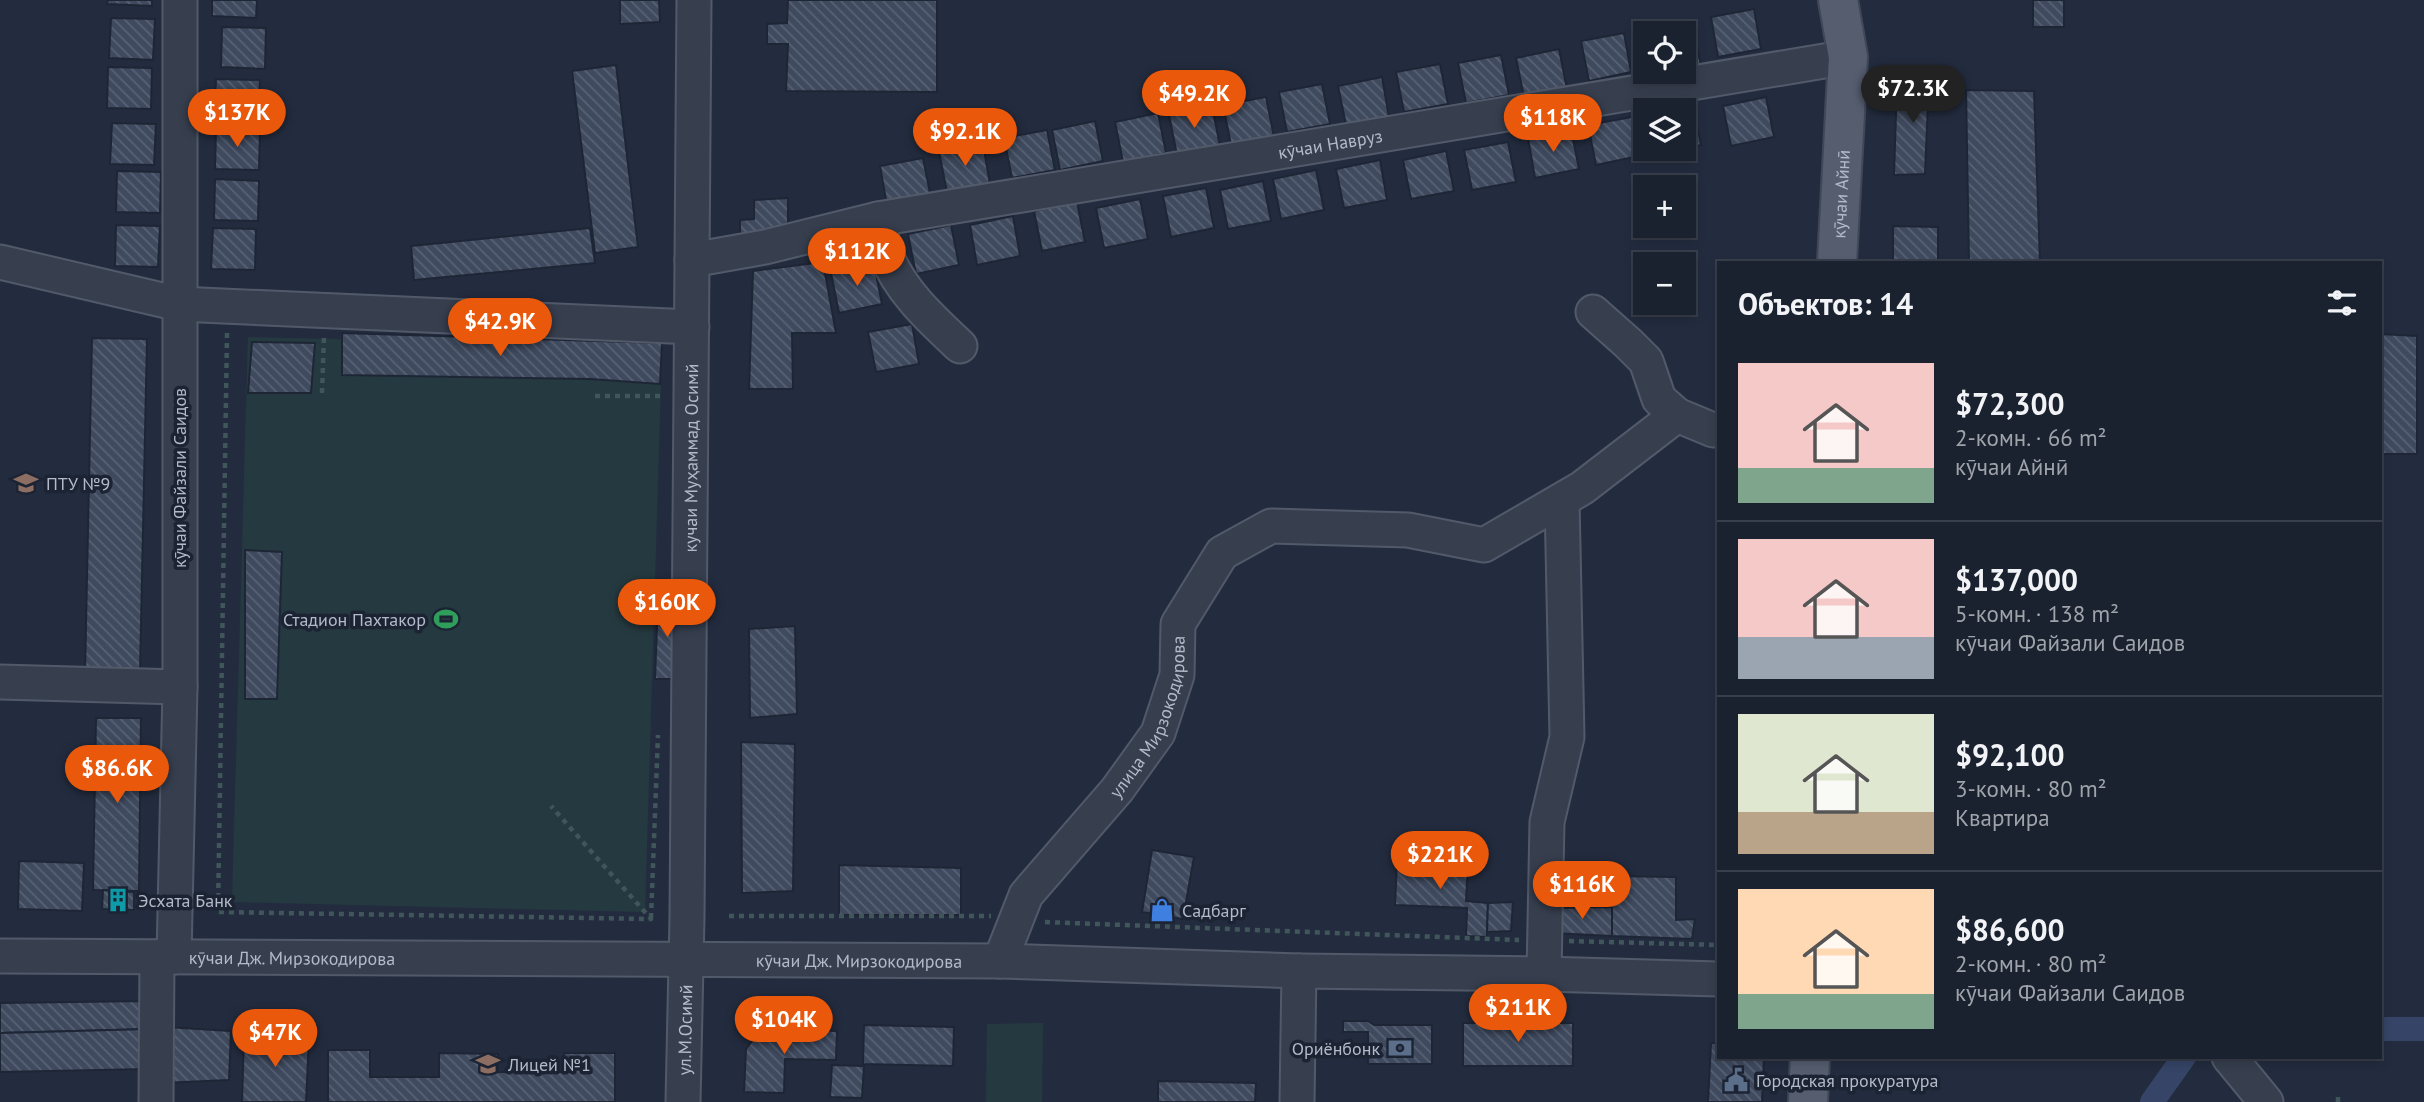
<!DOCTYPE html>
<html lang="ru">
<head>
<meta charset="utf-8">
<style>
  body { margin:0; font-family:"PT Sans",sans-serif; background:#232937; color:#f1f3f6; height:100vh; display:flex; flex-direction:column; font-size:26px; white-space:nowrap }
  * { box-sizing:border-box; margin:0 }
  p { font-size:23px; color:#9fa3aa }
  .icon { flex:none; width:38px; height:38px; fill:none; stroke:currentColor; stroke-width:2; stroke-linecap:round; stroke-linejoin:round }
  .map { position:relative; flex:1; overflow:hidden }
  .details { position:absolute; left:1717px; top:261px; width:665px; height:798px; display:flex; flex-direction:column; background:#1a212f; border-radius:0px; box-shadow:0 4px 10px #0003,0 0 0 2px #383e4b }
  .details>* { flex:none }
  .tools { position:absolute; left:1633px; top:21px; display:grid; gap:14px }
  .tools a { display:grid; place-items:center; width:63px; height:63px; border-radius:0px; background:#1a212f; box-shadow:0 4px 10px #0003,0 0 0 2px #383e4b; font-size:35px }
  .price { position:absolute; translate:-50% -60px; padding:0 16px; border-radius:24px; background:#ea580c; color:#fff; font-size:23px; line-height:46px; filter:drop-shadow(0 2px 4px #0008) }
  .price::after { content:''; position:absolute; left:50%; top:42px; width:21px; height:16px; margin-left:-10px; background:inherit; clip-path:polygon(0 0,100% 0,50% 100%) }
  .price.on { background:#222; color:#fff }
  ul { padding:0; list-style:none }
  li { display:flex; align-items:center; gap:21px; height:175px; padding:0 21px }
  li+li { border-top:2px solid #383e4b }
  li span { display:grid; place-items:center; flex:none; width:196px; height:140px; border-radius:0px; color:#555 }
  li>.icon { margin-inline-start:auto }
  span .icon { width:84px; height:84px; fill:#fffc; stroke-width:1 }
  li b { font-size:30px }
  h2 { display:flex; justify-content:space-between; align-items:center; height:84px; padding:0 21px; font-size:30px }
  .map>svg:first-child { display:block }
</style>
</head>
<body>
<div class="map">
<svg width="2424" height="1102" viewBox="0 0 2424 1102">
  <defs>
    <pattern id="building-back-hatch" width="6" height="6" patternUnits="userSpaceOnUse" patternTransform="scale(1.75)"><rect width="6" height="6" fill="#3f4a5f"/><path d="M-1 5l2 2M0 0l6 6M5-1l2 2" fill="none" stroke="#586275"/></pattern>
  </defs>
  <rect width="100%" height="100%" fill="#232c3f"/>
  <!-- pitch -->
  <g fill="#253a40">
    <path d="M248 337 662 347 645 912 232 902Z"/>
    <path d="M1043 1023 1042 1102H986L987 1024Z"/>
  </g>
  <g fill="none" stroke-linecap="round" stroke-linejoin="round">
    <!-- canal -->
    <g stroke="#364567" stroke-width="24">
      <path d="M2380 1029H2424"/>
      <path d="M2152 1102 2184 1057"/>
    </g>
  </g>
  <!-- building -->
  <g fill="url(#building-back-hatch)" stroke="#1e2636" stroke-width="2">
    <path d="M108 0H152V6L107 4Z"/>
    <path d="M212 0H257L256 18 212 16Z"/>
    <path d="M620 0H659L660 22 620 24Z"/>
    <path d="M788 0H937V92L786 91 788 44H767V24L787 23Z"/>
    <rect x="2033" y="0" width="31" height="27"/>
    <path d="M1754 9 1761 49 1718 57 1711 17Z"/>
    <path d="M111 18 155 19 153 60 109 58Z"/>
    <path d="M1693 26 1701 66 1684 70V33H1659Z"/>
    <path d="M222 27 266 28 265 69 221 67Z"/>
    <path d="M1624 33 1631 72 1589 81 1581 41Z"/>
    <path d="M1559 49 1567 89 1524 97 1516 58Z"/>
    <path d="M1501 55 1509 95 1466 103 1458 63Z"/>
    <path d="M1440 64 1448 104 1404 112 1396 72Z"/>
    <path d="M616 65 638 247 595 253 572 71Z"/>
    <path d="M108 67 152 68 151 109 107 108Z"/>
    <path d="M1382 77 1389 117 1346 125 1338 86Z"/>
    <path d="M216 79 260 80 258 121 214 120Z"/>
    <path d="M1941 81 1940 102 1928 103 1925 174 1894 175 1897 82Z"/>
    <path d="M1322 84 1330 124 1287 132 1279 92Z"/>
    <path d="M1966 90 2034 91 2040 262H1969Z"/>
    <path d="M1266 97 1274 137 1231 145 1223 105Z"/>
    <path d="M1766 97 1774 137 1731 146 1723 106Z"/>
    <path d="M1693 105 1701 145 1684 148V110H1666Z"/>
    <path d="M1212 106 1220 146 1177 155 1169 115Z"/>
    <path d="M1158 113 1166 153 1123 162 1115 122Z"/>
    <path d="M1632 117 1639 156 1596 165 1588 125Z"/>
    <path d="M1095 121 1103 161 1060 170 1052 130Z"/>
    <path d="M112 123 156 124 154 165 110 164Z"/>
    <path d="M216 128 260 130 259 170 215 169Z"/>
    <path d="M1571 129 1579 169 1535 178 1528 138Z"/>
    <path d="M1047 130 1055 170 1012 178 1004 138Z"/>
    <path d="M1508 142 1516 182 1472 190 1464 150Z"/>
    <path d="M983 144 990 184 947 192 939 152Z"/>
    <path d="M1446 151 1454 191 1411 199 1403 160Z"/>
    <path d="M923 158 931 198 887 206 880 166Z"/>
    <path d="M1380 160 1387 200 1344 208 1336 169Z"/>
    <path d="M1316 170 1324 210 1281 219 1273 179Z"/>
    <path d="M117 171 161 172 160 213 116 212Z"/>
    <path d="M215 179 259 181 258 221 214 220Z"/>
    <path d="M1263 181 1271 221 1228 229 1220 190Z"/>
    <path d="M1206 188 1214 228 1171 237 1163 196Z"/>
    <path d="M788 198V235L740 239V220L754 219V200Z"/>
    <path d="M1140 199 1148 239 1104 248 1096 208Z"/>
    <path d="M1077 202 1085 242 1042 251 1034 211Z"/>
    <path d="M1013 216 1020 256 977 265 970 225Z"/>
    <path d="M116 225 160 226 158 267 115 266Z"/>
    <path d="M951 225 959 265 916 274 908 234Z"/>
    <path d="M1893 226 1938 227V262H1893Z"/>
    <path d="M213 228 256 229 255 270 211 269Z"/>
    <path d="M590 228 595 263 414 280 411 246Z"/>
    <path d="M823 262 836 333H792L793 389H749L753 271Z"/>
    <path d="M874 264 882 304 839 313 831 273Z"/>
    <path d="M912 324 919 364 876 372 868 332Z"/>
    <path d="M342 333 662 343 660 384 590 379 342 375Z"/>
    <path d="M2380 334 2417 336V454H2380Z"/>
    <path d="M92 338 147 339 140 673 85 672Z"/>
    <path d="M252 342 315 343 311 393H248Z"/>
    <path d="M245 550 282 552 277 699H245Z"/>
    <path d="M658 599H679L676 679H655Z"/>
    <path d="M795 626 797 714 750 718 749 629Z"/>
    <path d="M96 718H141L139 891 93 890Z"/>
    <path d="M741 742 795 744 793 891 742 893Z"/>
    <path d="M1152 850 1194 857 1183 919 1142 912Z"/>
    <path d="M1397 860 1468 864 1466 901 1488 903 1487 937 1466 936 1467 908 1395 905Z"/>
    <path d="M19 861 84 863 82 911 18 909Z"/>
    <path d="M839 865 961 868V915H839Z"/>
    <path d="M1611 876 1676 877V920L1695 919 1692 939 1612 936Z"/>
    <path d="M103 890 134 892V910L102 909Z"/>
    <path d="M1513 902 1511 931 1487 932 1488 903Z"/>
    <path d="M1612 907V936L1552 933 1551 908Z"/>
    <path d="M147 1001 149 1029 0 1033V1003Z"/>
    <path d="M1343 1021H1368L1374 1025H1432V1064H1368V1032H1343Z"/>
    <rect x="1463" y="1023" width="110" height="43"/>
    <path d="M864 1025 954 1027 953 1066 863 1064Z"/>
    <path d="M166 1027 231 1031 229 1080 162 1083Z"/>
    <path d="M149 1029 148 1069 0 1072V1033Z"/>
    <path d="M770 1029 837 1031 836 1060 785 1059 784 1093 744 1092 746 1049 756 1036Z"/>
    <path d="M244 1035 309 1037 306 1102H242Z"/>
    <path d="M1711 1043H1718V1057H1764L1762 1102H1708Z"/>
    <path d="M328 1050H370V1077H439V1053L498 1054V1072H564V1053H615V1102H328Z"/>
    <path d="M832 1065 864 1066 862 1098 830 1097Z"/>
    <path d="M1158 1081 1256 1083 1255 1102H1158Z"/>
  </g>
  <g fill="none" stroke-linecap="round" stroke-linejoin="round">
    <!-- minor casing -->
    <g stroke="#525a6a" stroke-width="37">
      <g id="minor">
        <path d="M878 219C880 230 882 241 885 252 899 290 931 319 960 346"/>
        <path id="s1" d="M692 260 765 247 878 219 1848 57"/>
        <path d="M0 262 179 304 692 327"/>
        <path d="M1593 312 1628 343 1646 361 1659 399 1677 415 1713 430H1718"/>
        <path d="M0 682 180 687"/>
        <path id="s2" d="M0 956 1000 961 1299 971 1544 974 1718 979"/>
        <path d="M174 957 180 687V0"/>
        <path id="s3" d="M1000 961 1026 895 1117 790 1158 733 1177 675 1178 624 1222 553 1271 526 1408 530 1484 545 1582 488 1677 415"/>
        <path d="M1544 974 1547 822 1567 737 1562 500"/>
        <path d="M2229 1057 2266 1102"/>
        <path d="M156 1102 157 957"/>
        <path id="s4" d="M683 1102 687 917 694 0"/>
        <path d="M1297 1102 1299 971"/>
      </g>
    </g>
    <!-- major casing -->
    <g stroke="#404858" stroke-width="42">
      <g id="major">
        <path id="s5" d="M1837 262 1848 57 1838 0"/>
        <path d="M1808 1102 1810 1057"/>
      </g>
    </g>
    <!-- path -->
    <g stroke="#40565a" stroke-width="4.5" stroke-dasharray="5 5" stroke-linecap="butt">
      <path d="M227 333 218 912 651 919 551 806"/>
      <path d="M322 393 324 335"/>
      <path d="M595 396H664"/>
      <path d="M729 916H991"/>
      <path d="M651 918 658 735"/>
      <path d="M1045 922 1519 940"/>
      <path d="M1569 941 1718 945"/>
      <path d="M2338 1102V1093"/>
    </g>
    <!-- minor -->
    <use href="#minor" stroke="#373f4f" stroke-width="33"/>
    <!-- major -->
    <use href="#major" stroke="#555d6f" stroke-width="38"/>
  </g>
  <!-- icons -->
  <defs>
    <g id="university-bare" transform="scale(1.89)"><path d="M0-5L7-2L0 1L-7-2ZM-4 1L0 2.5L4 1V4Q0 6-4 4Z" fill="#8d6e63" stroke="#1c2434" stroke-width="2.5" paint-order="stroke"/></g>
    <g id="stadium-bare" transform="scale(1.89)"><path d="M0-5a6.5 5 0 1 0 0 10a6.5 5 0 1 0 0-10ZM-3.5-1.8h7v3.6h-7Z" fill="#2e9e5b" stroke="#1c2434" stroke-width="2.5" paint-order="stroke"/></g>
    <g id="building-bare" transform="scale(1.89)"><path d="M-4-6H4V6H1V3H-1V6H-4ZM-2.5-4.3h1.7v1.8h-1.7ZM.8-4.3h1.7v1.8H.8ZM-2.5-1h1.7V.8h-1.7ZM.8-1h1.7V.8H.8Z" fill="#0f9aa8" stroke="#1c2434" stroke-width="2.5" paint-order="stroke"/></g>
    <g id="shop-bare" transform="scale(1.89)"><path d="M-5-2.5h2.3a2.7 3.5 0 0 1 5.4 0H5L5.5 6h-11ZM-1.5-2.5h3a1.5 2.3 0 0 0-3 0Z" fill="#3f7fe0" stroke="#1c2434" stroke-width="2.5" paint-order="stroke"/></g>
    <g id="bank-bare" transform="scale(1.89)"><path d="M-6-4H6V4H-6ZM0-2.3a2.3 2.3 0 1 0 0 4.6a2.3 2.3 0 1 0 0-4.6Z" fill="#5c6f8a" stroke="#1c2434" stroke-width="2.5" paint-order="stroke"/></g>
    <g id="school-bare" transform="scale(1.89)"><path d="M0-5L7-2L0 1L-7-2ZM-4 1L0 2.5L4 1V4Q0 6-4 4Z" fill="#8d6e63" stroke="#1c2434" stroke-width="2.5" paint-order="stroke"/></g>
    <g id="civic-bare" transform="scale(1.89)"><path d="M-.6-6.5H3V-4.5H.6V-3L4-1V1h2V6H-6V1h2V-1L-.6-3ZM-1.2 2.5V6h2.4V2.5Z" fill="#5c6f8a" stroke="#1c2434" stroke-width="2.5" paint-order="stroke"/></g>
  </defs>
  <g fill-rule="evenodd">
    <use href="#university-bare" x="26" y="483"/>
    <use href="#stadium-bare" x="446" y="619"/>
    <use href="#building-bare" x="118" y="900"/>
    <use href="#shop-bare" x="1162" y="910"/>
    <use href="#bank-bare" x="1400" y="1048"/>
    <use href="#school-bare" x="488" y="1064"/>
    <use href="#civic-bare" x="1736" y="1080"/>
  </g>
  <g text-anchor="middle" dominant-baseline="central" stroke-width="7" stroke-linejoin="round" paint-order="stroke">
    <!-- street labels -->
    <g font-size="18" fill="#b3baca" stroke="#1c2434">
      <text stroke="none"><textPath href="#s1" startOffset="649">кӯчаи Навруз</textPath></text>
      <text stroke="none"><textPath href="#s5" startOffset="68">кӯчаи Айнӣ</textPath></text>
      <text stroke="none"><textPath href="#s4" startOffset="644">кучаи Муҳаммад Осимй</textPath></text>
      <text transform="translate(179 478) rotate(-90)">кӯчаи Файзали Саидов</text>
      <text stroke="none"><textPath href="#s3" startOffset="292">улица Мирзокодирова</textPath></text>
      <text stroke="none"><textPath href="#s2" startOffset="292">кӯчаи Дж. Мирзокодирова</textPath></text>
      <text stroke="none"><textPath href="#s2" startOffset="859">кӯчаи Дж. Мирзокодирова</textPath></text>
      <text stroke="none"><textPath href="#s4" startOffset="72">ул.М.Осимй</textPath></text>
    </g>
    <!-- poi labels -->
    <g font-size="18" fill="#b3baca" stroke="#1c2434" text-anchor="start">
      <text x="46" y="483">ПТУ №9</text>
      <text x="426" y="619" text-anchor="end">Стадион Пахтакор</text>
      <text x="138" y="900">Эсхата Банк</text>
      <text x="1182" y="910">Садбарг</text>
      <text x="1380" y="1048" text-anchor="end">Ориёнбонк</text>
      <text x="508" y="1064">Лицей №1</text>
      <text x="1756" y="1080">Городская прокуратура</text>
    </g>
  </g>
</svg>
<div class="tools">
<a><svg class="icon" aria-label="locate" viewBox="0 0 24 24"><circle cx="12" cy="12" r="6"/><path d="M12 2v4M12 18v4M2 12h4M18 12h4"/></svg></a>
<a><svg class="icon" aria-label="layers" viewBox="0 0 24 24"><path d="M12 4l9 5-9 5-9-5zM3 14l9 5 9-5"/></svg></a>
<a>+</a>
<a>−</a>
</div>
<b class="price on" style="left:1913px;top:125px">$72.3K</b>
<b class="price" style="left:1194px;top:130px">$49.2K</b>
<b class="price" style="left:237px;top:149px">$137K</b>
<b class="price" style="left:1553px;top:154px">$118K</b>
<b class="price" style="left:965px;top:168px">$92.1K</b>
<b class="price" style="left:857px;top:288px">$112K</b>
<b class="price" style="left:500px;top:358px">$42.9K</b>
<b class="price" style="left:667px;top:639px">$160K</b>
<b class="price" style="left:117px;top:805px">$86.6K</b>
<b class="price" style="left:1440px;top:891px">$221K</b>
<b class="price" style="left:1582px;top:921px">$116K</b>
<b class="price" style="left:1518px;top:1044px">$211K</b>
<b class="price" style="left:784px;top:1056px">$104K</b>
<b class="price" style="left:275px;top:1069px">$47K</b>
<section class="details">
<h2>Объектов: 14<svg class="icon" aria-label="filters" viewBox="0 0 24 24"><path d="M4 7h16M4 17h16"/><circle cx="9" cy="7" r="2"/><circle cx="15" cy="17" r="2"/></svg></h2>
<ul>
<li><span style="background:linear-gradient(#f6c9c9 75%,#7fa58c 0)"><svg class="icon" aria-label="home" viewBox="0 0 24 24"><path d="M3 11l9-7 9 7M6 9v11h12V9"/></svg></span><div><b>$72,300</b><p>2-комн. · 66 m²</p><p>кӯчаи Айнӣ</p></div></li>
<li><span style="background:linear-gradient(#f6c9c9 70%,#9aa5b1 0)"><svg class="icon" aria-label="home" viewBox="0 0 24 24"><path d="M3 11l9-7 9 7M6 9v11h12V9"/></svg></span><div><b>$137,000</b><p>5-комн. · 138 m²</p><p>кӯчаи Файзали Саидов</p></div></li>
<li><span style="background:linear-gradient(#dfe7d0 70%,#b9a48a 0)"><svg class="icon" aria-label="home" viewBox="0 0 24 24"><path d="M3 11l9-7 9 7M6 9v11h12V9"/></svg></span><div><b>$92,100</b><p>3-комн. · 80 m²</p><p>Квартира</p></div></li>
<li><span style="background:linear-gradient(#ffd9b3 75%,#7fa58c 0)"><svg class="icon" aria-label="home" viewBox="0 0 24 24"><path d="M3 11l9-7 9 7M6 9v11h12V9"/></svg></span><div><b>$86,600</b><p>2-комн. · 80 m²</p><p>кӯчаи Файзали Саидов</p></div></li>
</ul>
</section>
</div>
</body>
</html>
